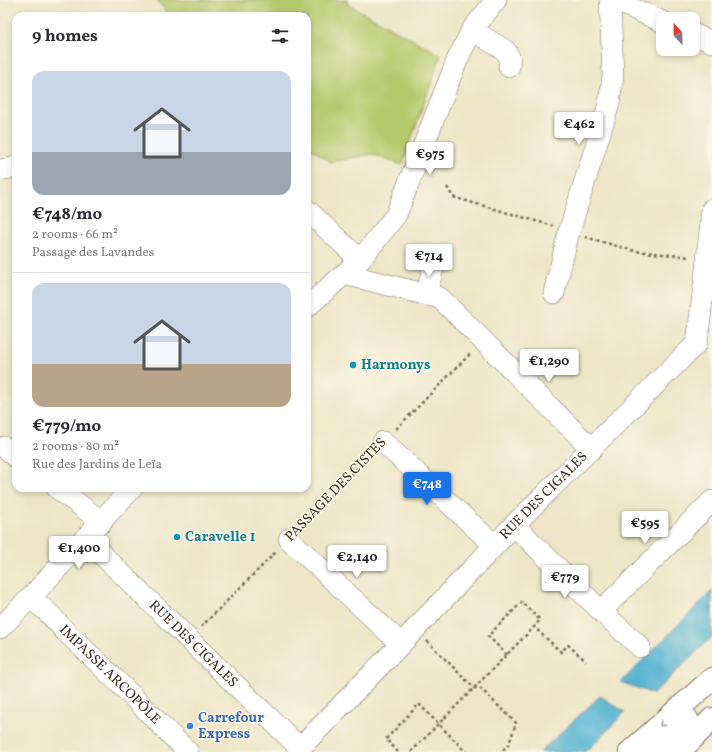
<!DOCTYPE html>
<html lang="en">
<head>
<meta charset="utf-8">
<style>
  body { margin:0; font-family:Vollkorn,serif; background:#f7f7f7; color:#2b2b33; height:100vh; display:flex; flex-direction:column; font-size:15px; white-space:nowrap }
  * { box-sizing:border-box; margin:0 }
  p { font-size:13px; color:#7c7c81 }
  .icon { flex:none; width:22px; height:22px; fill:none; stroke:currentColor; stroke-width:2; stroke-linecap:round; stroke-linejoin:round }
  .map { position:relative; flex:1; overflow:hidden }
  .details { position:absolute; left:12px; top:12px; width:299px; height:480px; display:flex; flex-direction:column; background:#fff; border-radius:12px; box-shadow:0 2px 6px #0003 }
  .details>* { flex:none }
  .needle { width:26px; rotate:338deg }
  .fabs { position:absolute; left:656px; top:12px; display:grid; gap:8px }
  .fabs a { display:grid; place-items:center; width:44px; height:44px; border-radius:8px; background:#fff; box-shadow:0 2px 6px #0003; font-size:20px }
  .price { position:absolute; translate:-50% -34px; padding:0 9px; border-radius:4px; background:#fff; color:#222; font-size:13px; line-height:26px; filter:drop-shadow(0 1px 2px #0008) }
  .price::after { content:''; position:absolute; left:50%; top:24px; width:12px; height:9px; margin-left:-6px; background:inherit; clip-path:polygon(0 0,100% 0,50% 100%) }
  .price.selected { background:#1a73e8; color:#fff }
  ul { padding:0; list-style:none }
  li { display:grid; align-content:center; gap:8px; height:212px; padding:0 20px }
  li+li { border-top:1px solid #e1e1e2 }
  li span { display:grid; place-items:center; height:124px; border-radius:12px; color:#555 }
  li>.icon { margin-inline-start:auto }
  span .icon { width:72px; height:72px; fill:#fffc; stroke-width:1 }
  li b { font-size:17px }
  h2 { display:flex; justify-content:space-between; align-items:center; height:48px; padding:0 20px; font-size:17px }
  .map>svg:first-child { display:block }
</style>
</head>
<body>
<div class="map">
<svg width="712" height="752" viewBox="0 0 712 752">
  <rect width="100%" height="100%" fill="#fcf5e5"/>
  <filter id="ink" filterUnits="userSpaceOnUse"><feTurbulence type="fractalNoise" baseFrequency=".025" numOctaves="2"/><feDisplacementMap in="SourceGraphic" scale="8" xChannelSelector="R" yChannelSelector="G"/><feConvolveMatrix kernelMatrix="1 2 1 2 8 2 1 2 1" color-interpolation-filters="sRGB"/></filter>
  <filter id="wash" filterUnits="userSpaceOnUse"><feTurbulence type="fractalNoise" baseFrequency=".012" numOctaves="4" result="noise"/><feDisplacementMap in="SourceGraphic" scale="16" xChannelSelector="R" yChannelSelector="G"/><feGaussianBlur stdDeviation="0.9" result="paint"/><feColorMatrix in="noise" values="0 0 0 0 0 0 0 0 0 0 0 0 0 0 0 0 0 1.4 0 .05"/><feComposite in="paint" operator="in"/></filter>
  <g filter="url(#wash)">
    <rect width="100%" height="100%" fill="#ede5c6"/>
    <!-- green -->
    <path fill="#b5c96d" stroke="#787a46" d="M157 0H348L346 3 441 55 402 165 372 154 331 162 307 146V16H170Z"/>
    <!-- water -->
    <g fill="#53b2d2" stroke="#476e78">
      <path d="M712 591V637L653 694 621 682Z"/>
      <path d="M600 696 625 712 592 746 584 752H540Z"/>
    </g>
  </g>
  <g filter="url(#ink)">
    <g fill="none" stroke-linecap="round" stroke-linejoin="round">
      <!-- minor casing -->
      <g stroke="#796b59" stroke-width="22">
        <g id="minor">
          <path d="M614 0 663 22"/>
          <path d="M472 30 506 51 510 59 509 67"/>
          <path d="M693 34 712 42"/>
          <path d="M0 170 16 167"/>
          <path d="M307 210 360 260"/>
          <path d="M344 274 440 298 592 449"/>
          <path d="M554 293 569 232 609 104 613 76 610 0"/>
          <path d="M426 295 435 261"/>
          <path d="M307 307 360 260 396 215 458 58 472 30 496 0"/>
          <path d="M383 442 494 545"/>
          <path d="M4 447 16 457"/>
          <path d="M57 488 102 522"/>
          <path d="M514 525 601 611 640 647"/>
          <path id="s1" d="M86 539 300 748 401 644 514 525 697 343 707 260 712 209"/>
          <path d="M289 539 401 644"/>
          <path id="s2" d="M29 599C45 606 56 622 68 634 109 672 148 712 188 752"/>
          <path d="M601 611 712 501"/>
          <path d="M0 628 29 599 132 488"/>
        </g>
      </g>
      <!-- highway casing -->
      <g stroke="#796b59" stroke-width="24">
        <g id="highway">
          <path d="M630 752 712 679"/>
          <path d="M655 752 687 719"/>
          <path d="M679 752 712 719"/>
        </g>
      </g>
      <!-- path -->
      <g stroke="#796b59" stroke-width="2.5" stroke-dasharray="3 3" stroke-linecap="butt">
        <path d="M447 187 453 197 553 226"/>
        <path d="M585 237 635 251 690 257"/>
        <path d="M396 429 470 354"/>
        <path d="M301 526 370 455"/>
        <path d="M201 627 277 551"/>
        <path d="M427 641 474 688 481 689 516 723 509 744 501 752"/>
        <path d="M507 655 488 636 522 602 540 620 534 627 561 652 568 645 586 661"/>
        <path d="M398 752 386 739 419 704 466 752"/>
        <path d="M411 752 534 627"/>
      </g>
      <!-- minor -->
      <use href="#minor" stroke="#fff" stroke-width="21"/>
      <!-- highway -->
      <use href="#highway" stroke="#fff" stroke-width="22"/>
    </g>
    <!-- one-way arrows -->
    <defs><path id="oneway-chevron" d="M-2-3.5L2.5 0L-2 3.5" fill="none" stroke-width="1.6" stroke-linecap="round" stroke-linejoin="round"/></defs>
    <use stroke="#a79f9a" href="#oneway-chevron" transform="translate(662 724) rotate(138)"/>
  </g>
  <!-- markers -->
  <g fill="#0f9aa8" stroke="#fcf5e5" stroke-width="1.5">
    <circle cx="353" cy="365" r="4"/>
    <circle cx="177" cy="537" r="4"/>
  </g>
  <circle fill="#3f7fe0" stroke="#fcf5e5" stroke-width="1.5" cx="190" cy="726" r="4"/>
  <g text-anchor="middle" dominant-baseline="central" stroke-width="3.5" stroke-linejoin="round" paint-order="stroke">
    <!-- culture labels -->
    <g font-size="14" font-weight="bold" fill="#0d838f" stroke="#fcf5e5" text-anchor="start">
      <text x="361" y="365">Harmonys</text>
      <text x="185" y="537">Caravelle 1</text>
    </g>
    <!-- street labels -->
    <g font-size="14" fill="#3b2a1e" stroke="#fcf5e5">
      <text transform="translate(336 490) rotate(-46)">PASSAGE DES CISTES</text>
      <text stroke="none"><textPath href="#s1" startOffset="650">RUE DES CIGALES</textPath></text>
      <text stroke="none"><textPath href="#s1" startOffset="150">RUE DES CIGALES</textPath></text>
      <text stroke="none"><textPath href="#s2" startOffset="111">IMPASSE ARCOPÔLE</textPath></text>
    </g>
    <!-- shop labels -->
    <g font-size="14" font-weight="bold" fill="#366cbe" stroke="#fcf5e5" text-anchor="start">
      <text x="198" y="718">Carrefour<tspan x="198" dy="16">Express</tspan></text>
    </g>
  </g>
</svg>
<div class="fabs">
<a><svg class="needle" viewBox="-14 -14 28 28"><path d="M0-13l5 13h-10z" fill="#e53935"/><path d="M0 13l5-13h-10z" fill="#7c7c81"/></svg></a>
</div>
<b class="price" style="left:579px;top:146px">€462</b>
<b class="price" style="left:430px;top:176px">€975</b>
<b class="price" style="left:429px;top:278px">€714</b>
<b class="price" style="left:549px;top:383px">€1,290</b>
<b class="price selected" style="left:427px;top:506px">€748</b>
<b class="price" style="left:645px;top:545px">€595</b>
<b class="price" style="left:79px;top:570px">€1,400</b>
<b class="price" style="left:357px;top:579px">€2,140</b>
<b class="price" style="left:565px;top:599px">€779</b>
<section class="details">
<h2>9 homes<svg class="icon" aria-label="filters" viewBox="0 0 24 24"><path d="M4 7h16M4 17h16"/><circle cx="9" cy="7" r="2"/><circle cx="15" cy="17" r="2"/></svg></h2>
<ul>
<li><span style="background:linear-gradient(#c9d6e8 65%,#9aa5b1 0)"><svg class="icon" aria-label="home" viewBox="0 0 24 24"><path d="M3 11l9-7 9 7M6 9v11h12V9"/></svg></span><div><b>€748/mo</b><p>2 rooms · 66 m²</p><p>Passage des Lavandes</p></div></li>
<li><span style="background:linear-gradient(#c9d6e8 65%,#b9a48a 0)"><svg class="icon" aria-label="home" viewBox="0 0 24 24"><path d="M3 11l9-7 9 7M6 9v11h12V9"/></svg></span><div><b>€779/mo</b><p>2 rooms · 80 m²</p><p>Rue des Jardins de Leïa</p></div></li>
</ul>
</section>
</div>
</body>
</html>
